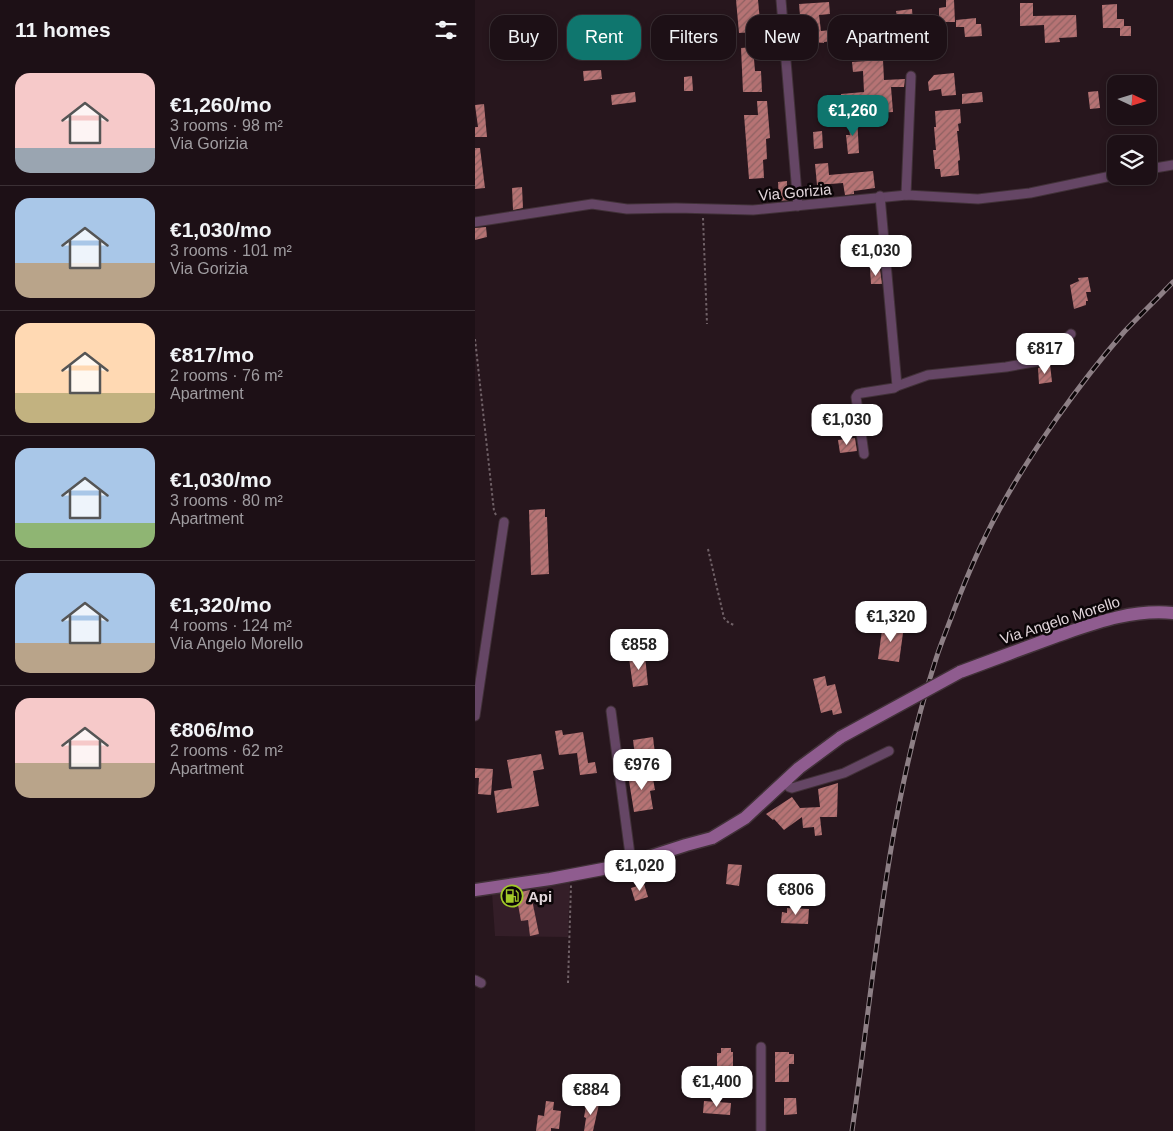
<!DOCTYPE html>
<html lang="en">
<head>
<meta charset="utf-8">
<style>
  body { margin:0; font-family:Arial,sans-serif; background:#25191f; color:#f1f3f6; height:100vh; display:flex; flex-direction:column; font-size:19px; white-space:nowrap }
  * { box-sizing:border-box; margin:0 }
  p { font-size:16px; color:#a09da1 }
  .icon { flex:none; width:28px; height:28px; fill:none; stroke:currentColor; stroke-width:2; stroke-linecap:round; stroke-linejoin:round }
  .map { position:relative; flex:1; overflow:hidden }
  .drawer { display:flex; flex-direction:column; background:#1d1016; width:475px }
  .drawer>* { flex:none }
  .hud { position:absolute; left:15px; top:15px; width:475px; height:45px; display:flex; gap:10px }
  .needle { width:32px; rotate:94deg }
  .buttons { position:absolute; left:632px; top:75px; display:grid; gap:10px }
  .buttons a { display:grid; place-items:center; width:50px; height:50px; border-radius:10px; background:#1d1016; box-shadow:0 2px 8px #0003,0 0 0 1px #3b3035; font-size:25px }
  .price { position:absolute; translate:-50% -42px; padding:0 11px; border-radius:10px; background:#fff; color:#222; font-size:16px; line-height:32px; filter:drop-shadow(0 1px 2px #0008) }
  .price::after { content:''; position:absolute; left:50%; top:30px; width:15px; height:11px; margin-left:-8px; background:inherit; clip-path:polygon(0 0,100% 0,50% 100%) }
  .price.on { background:#0f766e; color:#fff }
  ul { padding:0; list-style:none }
  li { display:flex; align-items:center; gap:15px; height:125px; padding:0 15px }
  li+li { border-top:1px solid #3b3035 }
  li span { display:grid; place-items:center; flex:none; width:140px; height:100px; border-radius:15px; color:#555 }
  li>.icon { margin-inline-start:auto }
  span .icon { width:60px; height:60px; fill:#fffc; stroke-width:1 }
  li b { font-size:21px }
  h2 { display:flex; justify-content:space-between; align-items:center; height:60px; padding:0 15px; font-size:21px }
  .chip { padding:0 18px; border-radius:15px; background:#1d1016; box-shadow:0 2px 8px #0003,0 0 0 1px #3b3035; font-size:18px; line-height:45px }
  .chip.on { background:#0f766e; color:#fff }
  main { display:flex; flex:1; min-height:0 }
  .map>svg:first-child { display:block }
</style>
</head>
<body>
<main>
<section class="drawer">
<h2>11 homes<svg class="icon" aria-label="filters" viewBox="0 0 24 24"><path d="M4 7h16M4 17h16"/><circle cx="9" cy="7" r="2"/><circle cx="15" cy="17" r="2"/></svg></h2>
<ul>
<li><span style="background:linear-gradient(#f6c9c9 75%,#9aa5b1 0)"><svg class="icon" aria-label="home" viewBox="0 0 24 24"><path d="M3 11l9-7 9 7M6 9v11h12V9"/></svg></span><div><b>€1,260/mo</b><p>3 rooms · 98 m²</p><p>Via Gorizia</p></div></li>
<li><span style="background:linear-gradient(#a9c7e8 65%,#b9a48a 0)"><svg class="icon" aria-label="home" viewBox="0 0 24 24"><path d="M3 11l9-7 9 7M6 9v11h12V9"/></svg></span><div><b>€1,030/mo</b><p>3 rooms · 101 m²</p><p>Via Gorizia</p></div></li>
<li><span style="background:linear-gradient(#ffd9b3 70%,#c2b280 0)"><svg class="icon" aria-label="home" viewBox="0 0 24 24"><path d="M3 11l9-7 9 7M6 9v11h12V9"/></svg></span><div><b>€817/mo</b><p>2 rooms · 76 m²</p><p>Apartment</p></div></li>
<li><span style="background:linear-gradient(#a9c7e8 75%,#8fb573 0)"><svg class="icon" aria-label="home" viewBox="0 0 24 24"><path d="M3 11l9-7 9 7M6 9v11h12V9"/></svg></span><div><b>€1,030/mo</b><p>3 rooms · 80 m²</p><p>Apartment</p></div></li>
<li><span style="background:linear-gradient(#a9c7e8 70%,#b9a48a 0)"><svg class="icon" aria-label="home" viewBox="0 0 24 24"><path d="M3 11l9-7 9 7M6 9v11h12V9"/></svg></span><div><b>€1,320/mo</b><p>4 rooms · 124 m²</p><p>Via Angelo Morello</p></div></li>
<li><span style="background:linear-gradient(#f6c9c9 65%,#b9a48a 0)"><svg class="icon" aria-label="home" viewBox="0 0 24 24"><path d="M3 11l9-7 9 7M6 9v11h12V9"/></svg></span><div><b>€806/mo</b><p>2 rooms · 62 m²</p><p>Apartment</p></div></li>
</ul>
</section>
<div class="map">
<svg width="698" height="1131" viewBox="0 0 698 1131">
  <defs>
    <pattern id="building-hatch" width="6" height="6" patternUnits="userSpaceOnUse" patternTransform="scale(1.25)"><rect width="6" height="6" fill="#b67374"/><path d="M-1 1l2-2M0 6l6-6M5 7l2-2" fill="none" stroke="#8e6162"/></pattern>
  </defs>
  <rect width="100%" height="100%" fill="#27161d"/>
  <!-- built -->
  <path fill="#341e28" d="M95 878 93 937 20 936 17 893Z"/>
  <!-- building -->
  <g fill="url(#building-hatch)">
    <path d="M261 0H283L285 21H278L279 32 264 33Z"/>
    <path d="M471 0H479L480 22H464V8L471 7Z"/>
    <path d="M354 2 355 14 344 15 346 31 356 30 357 41 349 42V43L338 42 339 26 326 27 324 4Z"/>
    <path d="M545 3H558V16L601 15 602 37 584 38 585 42 570 43 569 25 545 26Z"/>
    <path d="M642 4V19H649V26H656V36H645V28H628L627 5Z"/>
    <path d="M437 9 438 22 456 21 457 41 445 42 444 35 422 38 421 30H424L421 11Z"/>
    <path d="M501 18V24H506L507 36 490 37 489 27H481V20Z"/>
    <path d="M396 28 397 45 382 46 383 58H374V54H366V47L373 46 372 29Z"/>
    <path d="M278 47 280 71H286L287 92H268L266 48Z"/>
    <path d="M408 60 409 80 430 79 429 87H416L418 112 383 114 382 102H366V94L389 92 388 71 378 72 377 62Z"/>
    <path d="M126 70 127 79 109 81 108 71Z"/>
    <path d="M479 73 481 95 467 96 466 89 454 91 453 82 459 75Z"/>
    <path d="M217 76 218 91H209V77Z"/>
    <path d="M623 91 625 108 615 109 613 92Z"/>
    <path d="M160 92 161 102 137 105 136 95Z"/>
    <path d="M507 92 508 102 487 104V94Z"/>
    <path d="M282 101H292L295 138 291 139 292 159 288 160 289 178 274 179 269 115H283Z"/>
    <path d="M9 104 12 137H0V127H3L0 105Z"/>
    <path d="M485 109 486 123 483 124 484 131H482L485 160 483 161 484 175 466 177 465 169H460L458 150H461L459 127H461L460 111Z"/>
    <path d="M382 116 384 153 373 154 371 135H375L373 122H375V117Z"/>
    <path d="M347 131 348 148 339 149 338 132Z"/>
    <path d="M0 148H5L10 188 0 189Z"/>
    <path d="M353 163 354 175 398 171 400 188 379 191V194L370 195 368 183 342 185 340 164Z"/>
    <path d="M312 181V191H315L316 200 304 201 303 182Z"/>
    <path d="M47 187 48 208 38 210 37 188Z"/>
    <path d="M11 227 12 237 0 240V228Z"/>
    <path d="M395 269H405L407 284H396Z"/>
    <path d="M613 277 616 292H611L613 301H611V305L599 309 595 285 604 281 603 278Z"/>
    <path d="M575 364 577 382 564 384 563 368Z"/>
    <path d="M380 438 382 451 365 453 363 440Z"/>
    <path d="M70 509V517H72L74 574 56 575 54 510Z"/>
    <path d="M408 623 429 626 424 662 403 659Z"/>
    <path d="M170 656 173 685 158 687 154 658Z"/>
    <path d="M350 676 352 686 360 684 367 713 358 715 357 710 346 713 338 679Z"/>
    <path d="M87 730 88 735 108 732 113 763 120 762 122 773 105 775 102 753 84 755 80 731Z"/>
    <path d="M178 737 180 754 160 756 158 740Z"/>
    <path d="M66 754 69 769 58 771 64 806 22 813 19 791 37 788 32 760Z"/>
    <path d="M0 768 18 769 16 795 3 794 4 778H0Z"/>
    <path d="M172 772V774L177 773 180 790 175 791 178 809 159 812 153 775Z"/>
    <path d="M363 783 362 817H345L347 835 340 836 339 827 328 828 327 817 309 830 299 819 298 820 291 814 317 797 325 808 345 807 343 789Z"/>
    <path d="M253 864 267 865 264 886 251 884Z"/>
    <path d="M310 881 321 882 319 895 310 894Z"/>
    <path d="M169 884 173 897 160 901 156 888Z"/>
    <path d="M55 890 64 934 55 936 53 920 46 921 41 893Z"/>
    <path d="M312 908 334 909 333 924 306 923 307 912 312 913Z"/>
    <path d="M246 1048H256V1052H258V1089H242V1053H246Z"/>
    <path d="M300 1052H314V1054H319V1064H314V1082H300Z"/>
    <path d="M309 1098H321L322 1114 309 1115Z"/>
    <path d="M71 1101 79 1102 78 1110 86 1111 84 1129 76 1128V1131H61L63 1115 69 1116Z"/>
    <path d="M112 1101 124 1104 118 1131H109L111 1118 109 1117Z"/>
    <path d="M229 1101 256 1103 255 1115 228 1113Z"/>
  </g>
  <g fill="none" stroke-linecap="round" stroke-linejoin="round">
    <!-- street casing -->
    <g stroke="#413138" stroke-width="11">
      <g id="street">
        <path d="M306 0 323 206"/>
        <path d="M674 169 698 165"/>
        <path d="M431 195 436 76"/>
        <path d="M0 222 117 204 152 209 201 208 278 210 432 195 503 199 555 193 641 175"/>
        <path d="M422 386 453 375 531 367 570 360 578 355 585 344 596 334"/>
        <path d="M389 454 381 397 383 394 387 393 419 388 422 386 405 196"/>
        <path d="M136 711 156 862"/>
        <path d="M0 716 29 522"/>
        <path d="M310 781 314 787 317 788 369 773 414 751"/>
        <path d="M0 980 6 983"/>
        <path d="M286 1047V1131"/>
      </g>
    </g>
    <!-- secondary casing -->
    <g stroke="#413138" stroke-width="15">
      <g id="secondary">
        <path d="M485 672C517 660 550 648 582 636 620 623 657 609 698 613"/>
        <path d="M0 890 75 879 149 865 211 845 237 838 270 818 324 768 366 737"/>
      </g>
    </g>
    <!-- path -->
    <g stroke="#706167" stroke-width="2" stroke-dasharray="2.5 2.5" stroke-linecap="butt">
      <path d="M228 218 232 324"/>
      <path d="M0 339 19 511 22 517"/>
      <path d="M233 549 249 618 254 623 259 625"/>
      <path d="M93 983 96 885"/>
    </g>
    <!-- street -->
    <use href="#street" stroke="#654665" stroke-width="9"/>
    <!-- secondary -->
    <use href="#secondary" stroke="#8f5c8f" stroke-width="12"/>
    <!-- rail casing -->
    <g stroke="#8d7f85" stroke-width="5">
      <path id="rail" d="M377 1131C400 974 411 814 460 662 465 645 473 627 479 610 492 576 506 543 523 512 557 450 603 385 649 332 665 315 682 299 698 282"/>
    </g>
    <!-- rail -->
    <use href="#rail" stroke="#0b0507" stroke-width="3" stroke-dasharray="9" stroke-linecap="butt"/>
    <!-- secondary-bridge casing -->
    <g stroke="#413138" stroke-width="15" stroke-linecap="butt">
      <path id="secondary-bridge" d="M366 737 485 672"/>
    </g>
    <!-- secondary-bridge -->
    <use href="#secondary-bridge" stroke="#8f5c8f" stroke-width="12"/>
  </g>
  <!-- icons -->
  <defs>
    <g id="fuel-ring" transform="scale(1.125)"><circle r="9.5" fill="#0b0507" stroke="#a2c929" stroke-width="1.5"/><path d="M-5.5-6h7V0h2V4h1.3V-2.5L3-4.5l.8-.8L6-3V5H2.5V1h-1V6h-7ZM-4.2-4.7v3.2H.2V-4.7Z" fill="#a2c929"/></g>
  </defs>
  <g fill-rule="evenodd">
    <use href="#fuel-ring" x="37" y="896"/>
  </g>
  <g text-anchor="middle" dominant-baseline="central" stroke-width="5" stroke-linejoin="round" paint-order="stroke">
    <!-- street labels -->
    <g font-size="15" fill="#e2d6db" stroke="#0b0507">
      <text transform="translate(320 192) rotate(-5)">Via Gorizia</text>
      <text transform="translate(585 620) rotate(-18)">Via Angelo Morello</text>
    </g>
    <!-- poi labels -->
    <g font-size="15" font-weight="bold" fill="#e2d6db" stroke="#0b0507" text-anchor="start">
      <text x="53" y="896">Api</text>
    </g>
  </g>
</svg>
<div class="buttons">
<a><svg class="needle" viewBox="-14 -14 28 28"><path d="M0-13l5 13h-10z" fill="#e53935"/><path d="M0 13l5-13h-10z" fill="#a09da1"/></svg></a>
<a><svg class="icon" aria-label="layers" viewBox="0 0 24 24"><path d="M12 4l9 5-9 5-9-5zM3 14l9 5 9-5"/></svg></a>
</div>
<b class="price on" style="left:378px;top:137px">€1,260</b>
<b class="price" style="left:401px;top:277px">€1,030</b>
<b class="price" style="left:570px;top:375px">€817</b>
<b class="price" style="left:372px;top:446px">€1,030</b>
<b class="price" style="left:416px;top:643px">€1,320</b>
<b class="price" style="left:164px;top:671px">€858</b>
<b class="price" style="left:167px;top:791px">€976</b>
<b class="price" style="left:165px;top:892px">€1,020</b>
<b class="price" style="left:321px;top:916px">€806</b>
<b class="price" style="left:242px;top:1108px">€1,400</b>
<b class="price" style="left:116px;top:1116px">€884</b>
<div class="hud">
<a class="chip">Buy</a>
<a class="chip on">Rent</a>
<a class="chip">Filters</a>
<a class="chip">New</a>
<a class="chip">Apartment</a>
</div>
</div>
</main>
</body>
</html>
